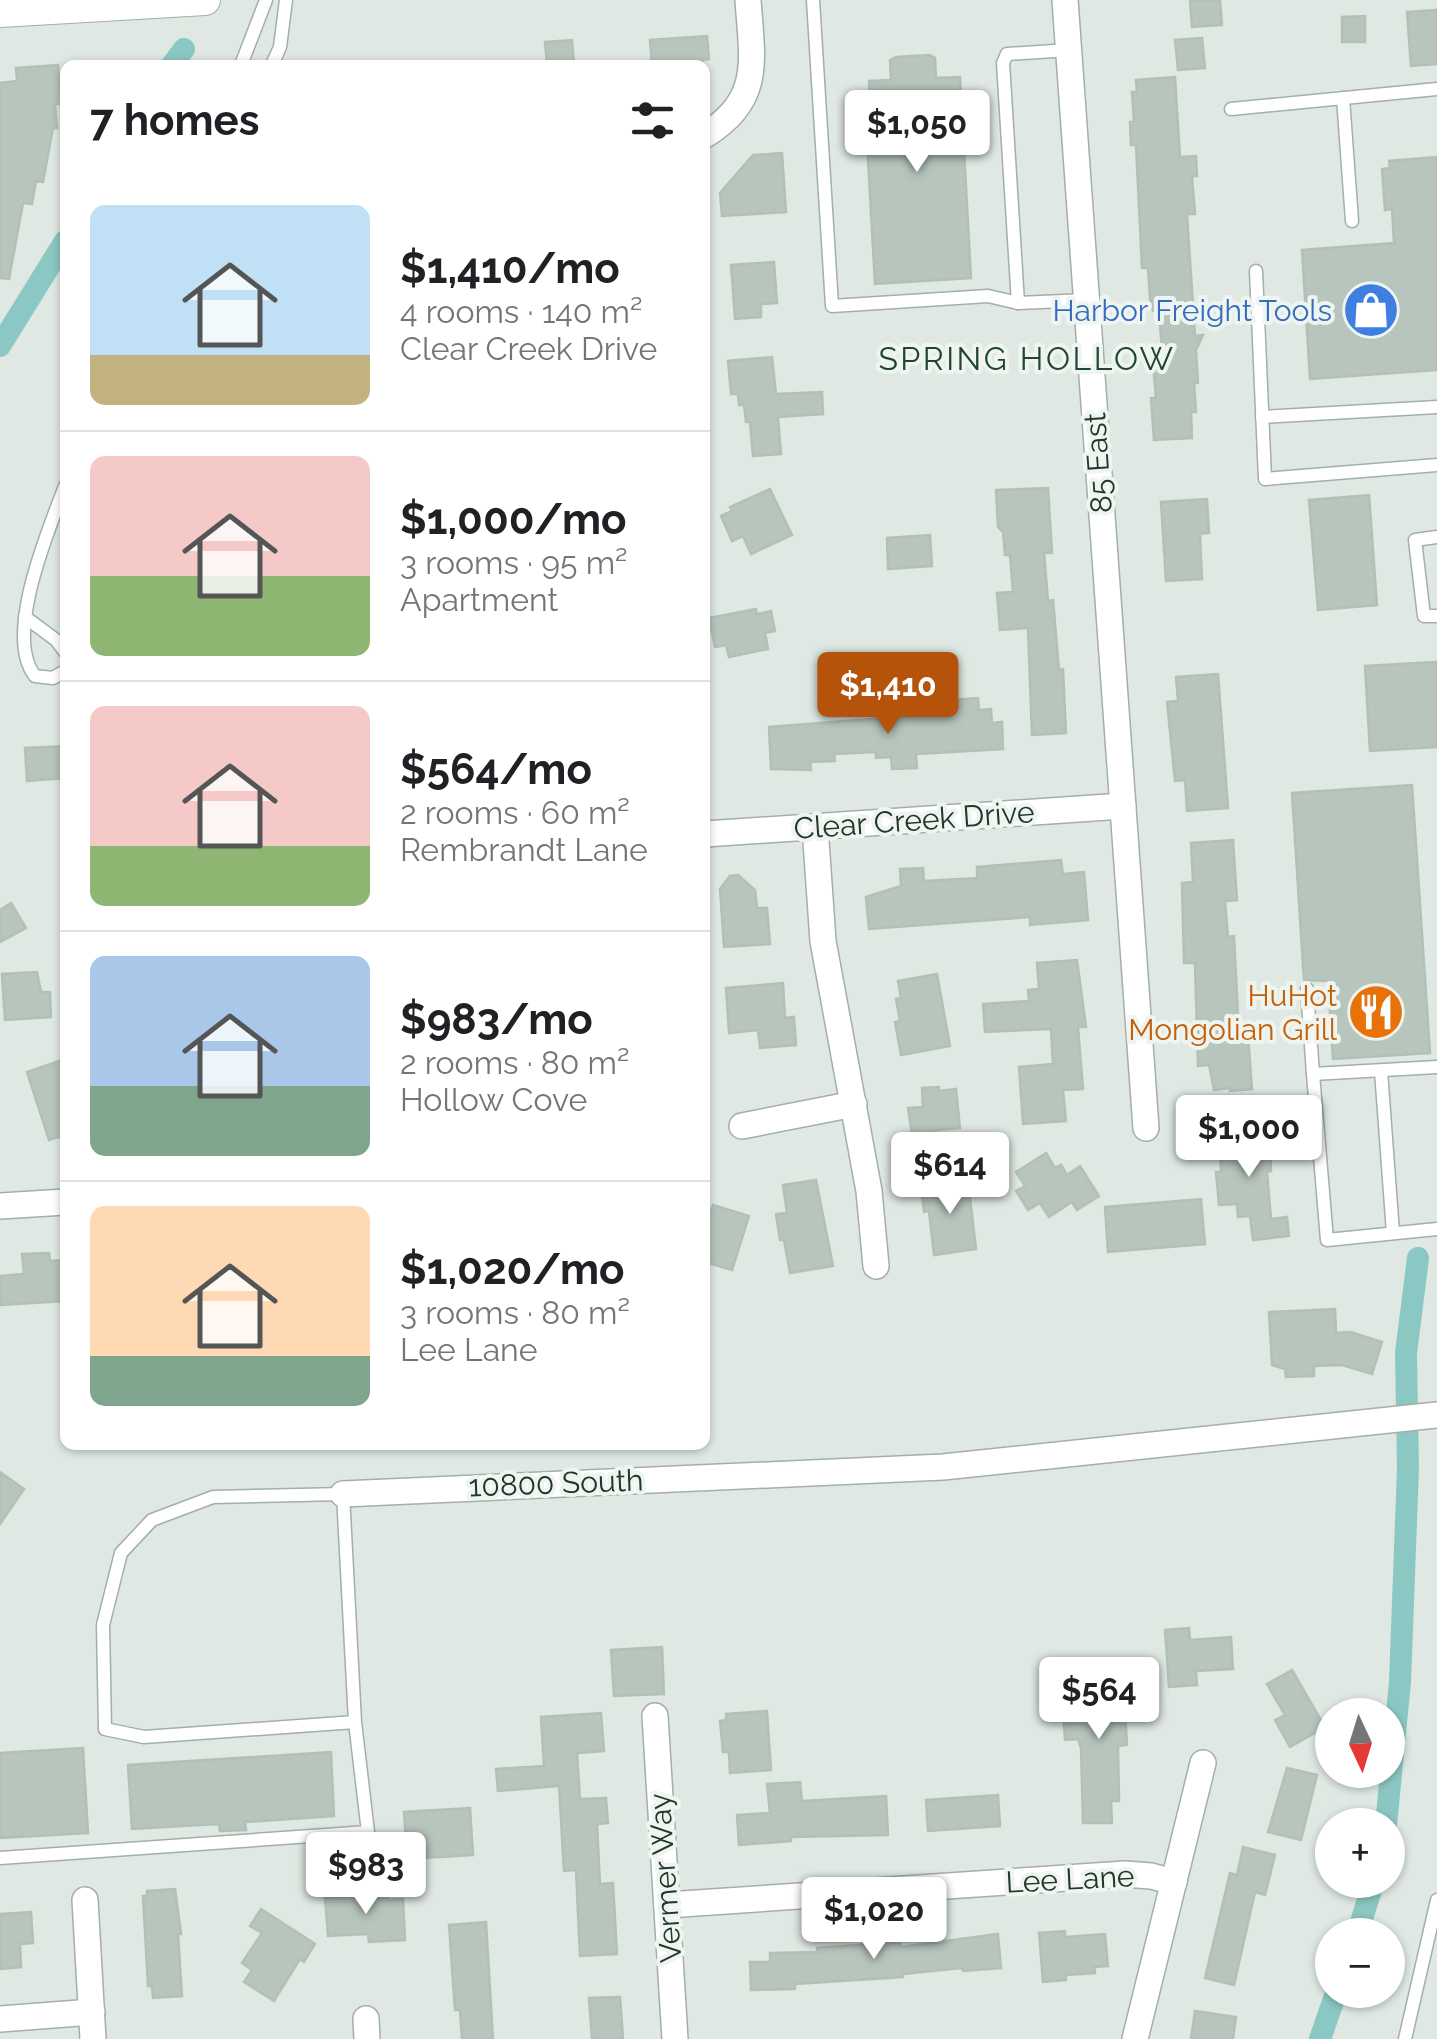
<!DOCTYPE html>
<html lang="en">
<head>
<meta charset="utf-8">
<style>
  body { margin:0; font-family:Raleway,sans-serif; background:#f6f6f6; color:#202124; height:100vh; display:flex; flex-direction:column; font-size:38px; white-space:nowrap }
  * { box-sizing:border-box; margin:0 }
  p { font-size:32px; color:#757577 }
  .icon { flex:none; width:55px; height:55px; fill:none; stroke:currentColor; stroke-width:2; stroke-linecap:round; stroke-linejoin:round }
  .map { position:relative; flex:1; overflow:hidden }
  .side { position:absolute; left:60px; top:60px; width:650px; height:1390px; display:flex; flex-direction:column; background:#fff; border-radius:15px; box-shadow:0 2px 8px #0004 }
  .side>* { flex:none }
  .needle { width:65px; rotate:176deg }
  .controls { position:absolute; left:1315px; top:1698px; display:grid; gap:20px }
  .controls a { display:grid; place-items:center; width:90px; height:90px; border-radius:50%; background:#fff; box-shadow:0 2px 8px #0004; font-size:50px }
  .price { position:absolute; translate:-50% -85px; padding:0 22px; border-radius:10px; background:#fff; color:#222; font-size:32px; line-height:65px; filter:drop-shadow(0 2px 5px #0008) }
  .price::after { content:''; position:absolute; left:50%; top:60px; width:30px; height:22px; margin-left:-15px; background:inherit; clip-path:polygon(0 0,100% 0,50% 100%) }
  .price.on { background:#b45309; color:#fff }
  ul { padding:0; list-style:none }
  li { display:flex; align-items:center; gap:30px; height:250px; padding:0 30px }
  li+li { border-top:2px solid #e0e0e0 }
  li span { display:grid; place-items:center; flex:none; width:280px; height:200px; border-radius:15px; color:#555 }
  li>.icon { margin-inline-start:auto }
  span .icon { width:120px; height:120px; fill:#fffc; stroke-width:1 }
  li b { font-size:42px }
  h2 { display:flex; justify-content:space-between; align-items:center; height:120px; padding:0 30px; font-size:42px }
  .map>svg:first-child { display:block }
</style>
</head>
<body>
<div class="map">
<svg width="1437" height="2039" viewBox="0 0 1437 2039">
  <rect width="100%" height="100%" fill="#dfe8e2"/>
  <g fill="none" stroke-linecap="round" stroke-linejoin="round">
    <!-- canal -->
    <g stroke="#8cc8c3" stroke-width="22">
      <path d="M172 65 184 49"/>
      <path d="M0 346 65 241"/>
      <path d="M1386 1825 1400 1682 1408 1468 1406 1353 1418 1258"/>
      <path d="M1357 1935 1374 1880"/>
      <path d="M1320 2039 1337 1990"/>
    </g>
  </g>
  <!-- building -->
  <g fill="#b7c5bd" stroke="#b2c1b7" stroke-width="2.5">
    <path d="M1190 0H1220L1222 25 1192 27Z"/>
    <path d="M1437 10V64L1411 66 1407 12Z"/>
    <path d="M1365 16V42H1342V17Z"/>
    <path d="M707 36 709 59 702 60 703 65H652L650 40Z"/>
    <path d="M1202 38 1205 68 1178 70 1175 40Z"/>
    <path d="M572 40 574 65H547L545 42Z"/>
    <path d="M930 55 935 58 936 78 960 77 971 278 875 284 865 105H870L869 81 891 80 890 60 896 57Z"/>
    <path d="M58 65 61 104H55L57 128H53L43 182 36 181 32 204 23 203 9 279 0 278V83L17 81 16 68Z"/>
    <path d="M1175 77 1180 157 1196 156 1197 176H1192L1195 214H1187L1195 336 1203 335 1196 350 1198 383H1194L1196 412H1191L1192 438 1154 440 1151 398H1156L1152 352 1162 351 1159 311H1153L1150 299 1148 268H1142L1136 145H1131L1130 122H1134L1132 92H1137L1136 80Z"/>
    <path d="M782 153 786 212 722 216 720 193 753 155Z"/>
    <path d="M1437 157V370L1310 379 1302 250 1394 243 1392 209 1385 210 1382 169 1390 168 1389 161Z"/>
    <path d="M774 262 777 303 761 304V317L735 319 731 265Z"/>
    <path d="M772 357 776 394 822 392 823 414 778 417 781 454 753 456 750 422H746L744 405H739L738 394H731L728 361Z"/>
    <path d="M1048 488 1052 553H1044L1048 601 1053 600 1059 670 1063 669 1066 733 1032 735 1028 628 1000 630 997 593 1013 592 1010 555H1005L1003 532 998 527 996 490Z"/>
    <path d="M770 489 792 535 751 554 743 536 732 541 721 516 732 511 730 507Z"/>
    <path d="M1369 495 1377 605 1318 610 1309 500Z"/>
    <path d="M1207 499 1209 533 1200 534 1202 579 1166 581 1161 502Z"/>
    <path d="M930 535 932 566 888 569 887 538Z"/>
    <path d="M756 609 757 614 771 611 775 631 765 633 768 649 729 657 726 645 715 647 709 618Z"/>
    <path d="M1437 662V747L1370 751 1365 666Z"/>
    <path d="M1218 674 1228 808 1187 811 1185 780 1175 781 1167 702 1178 701 1176 677Z"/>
    <path d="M978 698 979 710 991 709 992 723 1002 722 1003 749 916 754 917 768 892 769 891 757 876 758V752L834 754 835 761 810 762 811 770 771 769 769 727 936 714V701Z"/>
    <path d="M65 746V778L27 781 25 748Z"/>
    <path d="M1412 785 1430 1053 1333 1059 1328 981 1304 980 1292 793Z"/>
    <path d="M1233 840 1237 900 1225 901 1228 937 1234 936 1239 1035H1248L1252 1089 1230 1091V1088L1214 1090 1209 1065 1198 1066 1195 963H1184L1182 883 1193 882 1191 843Z"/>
    <path d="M1061 860 1063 874 1084 872 1088 920 1030 925V917L869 929 866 897 901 886 900 869 923 868 924 881 977 878V867Z"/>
    <path d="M738 875 755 890 757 908H767L770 944 724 947 720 889 730 876Z"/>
    <path d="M11 903 26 928 0 942V910Z"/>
    <path d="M1077 960 1086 1027H1078L1083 1089 1063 1090 1066 1121 1023 1124 1019 1067 1053 1064 1051 1029 985 1032 983 1004 1029 1001 1028 990 1039 989 1037 963Z"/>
    <path d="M37 972 41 992H50L51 1017 5 1020 2 974Z"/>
    <path d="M937 974 950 1046 901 1055 895 1022 900 1021 896 999 901 998 898 981Z"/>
    <path d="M783 983 785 1018 794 1017 796 1045 760 1048 758 1030 729 1033 726 988Z"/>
    <path d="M65 1059V1135L49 1140 27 1072Z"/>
    <path d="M939 1087V1091L956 1089 960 1128 936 1130 937 1146 914 1148 908 1108 923 1107 922 1088Z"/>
    <path d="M1269 1127 1271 1171 1267 1172 1271 1219 1287 1217 1289 1236 1253 1240 1250 1216 1238 1217 1237 1204 1219 1205 1216 1172H1221L1220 1146 1224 1145 1223 1131Z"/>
    <path d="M1046 1153 1055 1168 1061 1165 1067 1175 1080 1166 1099 1196 1077 1210 1072 1202 1049 1217 1040 1203 1028 1210 1016 1191 1025 1186 1016 1172Z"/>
    <path d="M816 1180 833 1266 790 1273 784 1240H780L776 1214 787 1213 783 1185Z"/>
    <path d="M968 1181 976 1249 934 1255 929 1211 924 1212 921 1187Z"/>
    <path d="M1201 1199 1205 1244 1108 1252 1105 1207Z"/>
    <path d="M713 1205 749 1216 732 1270 705 1262V1220L708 1221Z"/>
    <path d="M49 1253 50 1261 65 1260V1301L0 1305V1276L24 1274 22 1254Z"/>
    <path d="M1335 1309 1336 1333 1351 1332 1382 1342 1372 1374 1342 1365 1314 1366V1376L1286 1377 1285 1369 1272 1365 1269 1312Z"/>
    <path d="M0 1472 24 1489 0 1524Z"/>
    <path d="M1189 1628 1190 1640 1231 1637 1233 1669 1196 1671 1197 1685 1169 1687 1165 1630Z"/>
    <path d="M662 1647 664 1694 614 1696 611 1650Z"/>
    <path d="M1292 1670 1325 1727 1290 1747 1275 1720 1285 1715 1267 1684Z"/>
    <path d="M1123 1674 1127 1745 1118 1746 1119 1801H1111L1112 1823H1083L1081 1748 1078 1739 1065 1740 1063 1713 1077 1712 1075 1678Z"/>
    <path d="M767 1711 771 1770 730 1773 729 1752H723L720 1721 726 1720V1714Z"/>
    <path d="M601 1713 604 1751 577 1753 580 1799 606 1798 608 1823 597 1824 600 1884 613 1883 617 1954 580 1956 576 1870 564 1871 559 1786 498 1791 496 1769 544 1766 541 1717Z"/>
    <path d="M83 1748 88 1833 0 1838V1753Z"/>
    <path d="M331 1752 334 1816 245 1822 246 1830 220 1831 219 1824 132 1829 128 1765Z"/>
    <path d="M1287 1768 1317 1775 1301 1840 1268 1832Z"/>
    <path d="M800 1782 802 1801 886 1796 888 1835 791 1837V1841L739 1845 737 1815 770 1813 767 1784Z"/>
    <path d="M998 1795 1000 1826 928 1831 926 1800Z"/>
    <path d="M470 1808 473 1855 407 1859 404 1812Z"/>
    <path d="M1243 1847 1275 1855 1265 1895 1255 1892 1234 1985 1205 1978 1230 1873 1237 1875Z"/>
    <path d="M175 1889 181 1934H178L182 1996 153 1998 152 1986H148L143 1896H147V1891Z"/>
    <path d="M387 1894 388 1900 403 1899 405 1940 369 1942 368 1934 328 1936 325 1898Z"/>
    <path d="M261 1909 315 1944 304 1962 300 1959 274 2001 244 1982 252 1970 242 1963 262 1933 250 1926Z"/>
    <path d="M31 1912 33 1943 20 1944 21 1967 0 1969V1914Z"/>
    <path d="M486 1922 493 2039H462L460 2010H455L449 1925Z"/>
    <path d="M1065 1931V1937L1105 1934 1108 1966 1094 1967 1095 1973 1066 1975V1980L1043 1982 1039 1933Z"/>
    <path d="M998 1934 1001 1968 963 1971 962 1968 903 1974V1977L795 1984V1989L751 1990 750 1962H770V1953L817 1952V1948L900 1942 901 1947Z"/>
    <path d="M620 1997 623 2039H592L589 1998Z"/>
    <path d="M1195 2011 1236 2017 1233 2039H1191Z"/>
  </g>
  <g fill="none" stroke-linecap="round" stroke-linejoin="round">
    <!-- lane casing -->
    <g stroke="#a3afa8" stroke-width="15">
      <g id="lane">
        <path d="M813 0 832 306 988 296 1018 303 1087 300"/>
        <path d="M241 65 266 0"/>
        <path d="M272 65 280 47 286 0"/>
        <path d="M1343 98 1352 221"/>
        <path d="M1231 109 1437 89"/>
        <path d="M1256 271 1265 479 1437 465"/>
        <path d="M1018 303 1003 63 1007 54 1069 50"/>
        <path d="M1262 417 1437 407"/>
        <path d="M65 486C49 529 3 636 35 676L53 678 65 671"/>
        <path d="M1437 537 1415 540 1424 616H1437"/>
        <path d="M25 617 56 640 65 652"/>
        <path d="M1307 989 1313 1074"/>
        <path d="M1437 1067 1313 1074 1327 1240 1437 1229"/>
        <path d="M1381 1071 1393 1233"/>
        <path d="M0 1858 368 1832 355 1722 343 1494 213 1497 152 1520 121 1553 103 1625 105 1729 144 1737 355 1722"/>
        <path d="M1405 2039 1437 1900"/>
      </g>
    </g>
    <!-- street casing -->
    <g stroke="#a3afa8" stroke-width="28">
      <g id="street">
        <path d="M1065 0 1146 1128"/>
        <path d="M705 135C763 100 752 59 748 0"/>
        <path d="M815 827 823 941 869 1191 876 1266"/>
        <path d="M705 834 1123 806"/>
        <path d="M742 1126 854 1104"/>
        <path d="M0 1206 65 1202"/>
        <path d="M343 1494 943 1467 1437 1415"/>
        <path d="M655 1716 675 2039"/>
        <path d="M85 1900 93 2039"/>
        <path d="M667 1905 1125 1874 1151 1876 1174 1882"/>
        <path d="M0 2019 92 2012"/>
        <path d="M366 2019 367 2039"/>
        <path d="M1135 2039 1203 1763"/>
      </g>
    </g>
    <!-- secondary casing -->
    <g stroke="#9fb2a7" stroke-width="32">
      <path id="secondary" d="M0 12 205 0"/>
    </g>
    <!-- lane -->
    <use href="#lane" stroke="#fff" stroke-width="12"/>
    <!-- street -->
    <use href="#street" stroke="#fff" stroke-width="25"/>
    <!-- secondary -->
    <use href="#secondary" stroke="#fff" stroke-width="30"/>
  </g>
  <!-- icons -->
  <defs>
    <g id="shop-disc" transform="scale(2.875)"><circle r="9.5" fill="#3f7fe0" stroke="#eef5f0"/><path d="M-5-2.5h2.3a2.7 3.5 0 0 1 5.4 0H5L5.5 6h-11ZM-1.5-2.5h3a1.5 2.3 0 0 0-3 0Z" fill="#fff"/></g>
    <g id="restaurant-disc" transform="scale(2.875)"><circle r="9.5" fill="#e8710a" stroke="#eef5f0"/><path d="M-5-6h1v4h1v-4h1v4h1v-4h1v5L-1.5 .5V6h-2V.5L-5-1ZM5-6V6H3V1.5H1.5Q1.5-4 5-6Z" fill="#fff"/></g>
  </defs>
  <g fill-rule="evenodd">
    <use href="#shop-disc" x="1371" y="310"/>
    <use href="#restaurant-disc" x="1376" y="1012"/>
  </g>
  <g text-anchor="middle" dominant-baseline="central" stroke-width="8" stroke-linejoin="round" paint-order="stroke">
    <!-- shop labels -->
    <g font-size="30" fill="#366cbe" stroke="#eef5f0" text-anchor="end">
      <text x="1332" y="310">Harbor Freight Tools</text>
    </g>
    <!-- street labels -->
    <g font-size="30" fill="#22362c" stroke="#eef5f0">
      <text transform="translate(1098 463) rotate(-94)">85 East</text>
      <text transform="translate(914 820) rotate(-4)">Clear Creek Drive</text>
      <text transform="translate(556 1483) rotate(-2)">10800 South</text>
      <text transform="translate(665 1878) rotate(-94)">Vermer Way</text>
      <text transform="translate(1070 1879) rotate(-3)">Lee Lane</text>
    </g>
    <!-- food labels -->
    <g font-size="30" fill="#c56008" stroke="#eef5f0" text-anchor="end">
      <text x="1337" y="995">HuHot<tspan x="1337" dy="34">Mongolian Grill</tspan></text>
    </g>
    <!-- neighbourhood labels -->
    <g font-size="32" letter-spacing="2.5" fill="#204533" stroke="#eef5f0">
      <text x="1027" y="358">SPRING HOLLOW</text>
    </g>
  </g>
</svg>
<div class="controls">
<a><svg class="needle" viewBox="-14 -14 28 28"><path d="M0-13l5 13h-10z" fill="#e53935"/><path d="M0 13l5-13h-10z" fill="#757577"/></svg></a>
<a>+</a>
<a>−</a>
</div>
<b class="price" style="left:917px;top:175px">$1,050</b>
<b class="price on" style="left:888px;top:737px">$1,410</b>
<b class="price" style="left:1249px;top:1180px">$1,000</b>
<b class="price" style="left:950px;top:1217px">$614</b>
<b class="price" style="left:1099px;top:1742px">$564</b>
<b class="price" style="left:366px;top:1917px">$983</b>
<b class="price" style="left:874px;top:1962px">$1,020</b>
<section class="side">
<h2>7 homes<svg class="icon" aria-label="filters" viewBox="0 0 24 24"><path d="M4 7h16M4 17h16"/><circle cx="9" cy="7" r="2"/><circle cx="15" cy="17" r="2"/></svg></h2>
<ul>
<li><span style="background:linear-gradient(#bfe0f5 75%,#c2b280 0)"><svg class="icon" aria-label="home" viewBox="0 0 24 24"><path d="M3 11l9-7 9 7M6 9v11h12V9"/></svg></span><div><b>$1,410/mo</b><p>4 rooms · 140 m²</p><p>Clear Creek Drive</p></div></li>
<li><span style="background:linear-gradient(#f6c9c9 60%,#8fb573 0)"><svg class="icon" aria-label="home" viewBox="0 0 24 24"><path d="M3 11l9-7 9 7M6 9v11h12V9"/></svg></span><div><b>$1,000/mo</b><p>3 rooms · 95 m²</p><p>Apartment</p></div></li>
<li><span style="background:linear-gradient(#f6c9c9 70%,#8fb573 0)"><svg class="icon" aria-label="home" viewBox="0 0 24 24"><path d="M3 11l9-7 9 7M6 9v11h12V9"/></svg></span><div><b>$564/mo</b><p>2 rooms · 60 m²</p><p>Rembrandt Lane</p></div></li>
<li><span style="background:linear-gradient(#a9c7e8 65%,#7fa58c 0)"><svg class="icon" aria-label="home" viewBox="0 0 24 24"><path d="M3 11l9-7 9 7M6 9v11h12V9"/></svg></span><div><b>$983/mo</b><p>2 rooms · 80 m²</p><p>Hollow Cove</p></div></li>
<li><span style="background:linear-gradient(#ffd9b3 75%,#7fa58c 0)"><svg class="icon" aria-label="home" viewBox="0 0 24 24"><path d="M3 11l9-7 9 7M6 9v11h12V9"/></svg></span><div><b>$1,020/mo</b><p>3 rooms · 80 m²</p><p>Lee Lane</p></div></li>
</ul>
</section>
</div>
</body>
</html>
